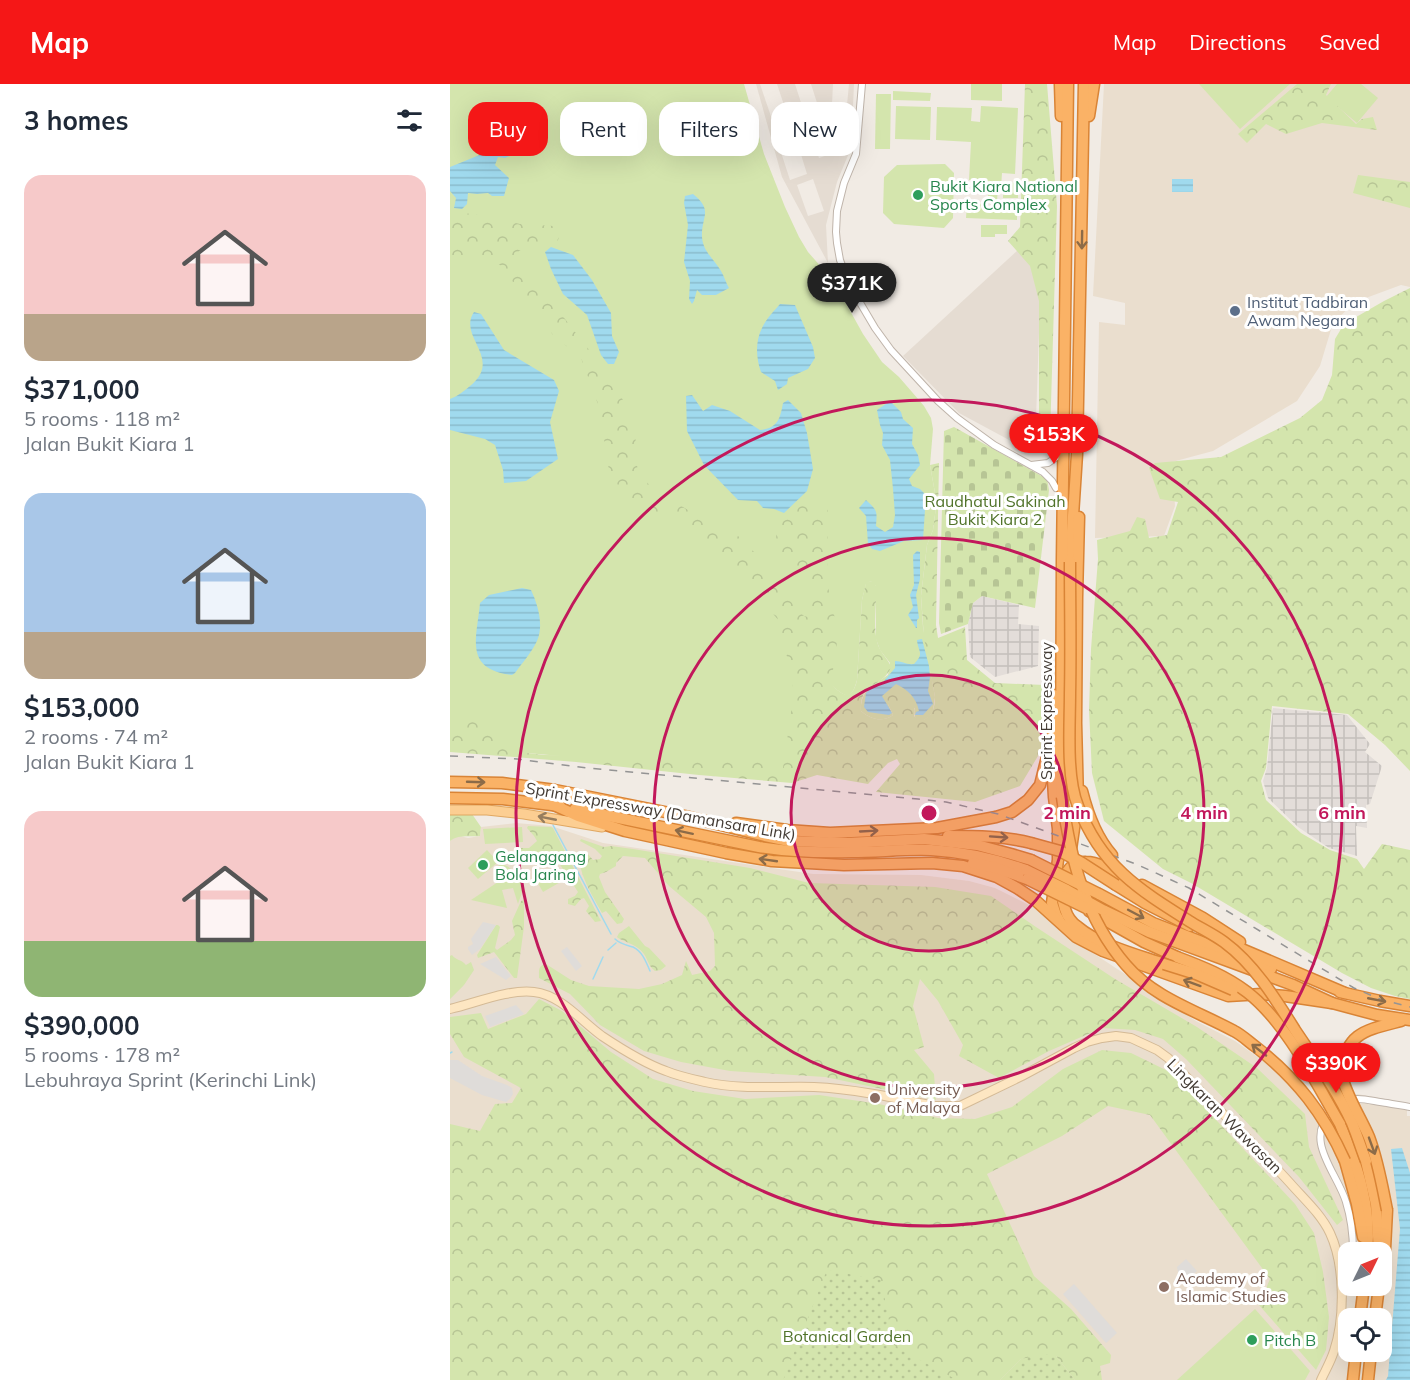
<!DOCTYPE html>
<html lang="en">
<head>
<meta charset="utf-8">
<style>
  body { margin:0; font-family:Mulish,sans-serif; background:#f6f6f7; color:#1f2937; height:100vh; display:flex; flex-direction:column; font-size:22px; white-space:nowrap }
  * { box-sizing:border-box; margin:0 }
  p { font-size:20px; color:#747a83 }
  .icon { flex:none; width:33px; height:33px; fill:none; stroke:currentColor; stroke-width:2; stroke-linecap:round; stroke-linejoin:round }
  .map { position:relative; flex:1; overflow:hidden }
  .side { display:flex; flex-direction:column; background:#fff; width:450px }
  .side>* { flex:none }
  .guide { position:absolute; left:18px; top:18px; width:570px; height:54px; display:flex; gap:12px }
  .needle { width:39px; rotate:47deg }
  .fabs { position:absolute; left:888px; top:1158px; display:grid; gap:12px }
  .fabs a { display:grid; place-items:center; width:54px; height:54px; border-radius:12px; background:#fff; box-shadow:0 6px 24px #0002; font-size:30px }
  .price { position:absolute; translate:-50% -51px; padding:0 14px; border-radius:21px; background:#f51717; color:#fff; font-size:20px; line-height:39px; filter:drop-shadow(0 2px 3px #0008) }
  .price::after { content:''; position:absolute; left:50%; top:36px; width:18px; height:14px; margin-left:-9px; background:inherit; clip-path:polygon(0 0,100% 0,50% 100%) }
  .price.active { background:#222; color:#fff }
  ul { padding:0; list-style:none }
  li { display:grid; align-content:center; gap:12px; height:318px; padding:0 24px }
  li span { display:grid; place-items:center; height:186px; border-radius:18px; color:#555 }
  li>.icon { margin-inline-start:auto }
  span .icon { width:108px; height:108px; fill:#fffc; stroke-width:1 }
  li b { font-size:26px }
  h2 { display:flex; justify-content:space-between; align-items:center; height:72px; padding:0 24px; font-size:26px }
  .chip { padding:0 21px; border-radius:18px; background:#fff; box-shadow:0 6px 24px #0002; font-size:21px; line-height:54px }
  .chip.active { background:#f51717; color:#fff }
  header { display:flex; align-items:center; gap:36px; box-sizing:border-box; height:84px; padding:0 30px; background:#f51717; color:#fff }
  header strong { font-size:28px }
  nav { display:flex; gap:33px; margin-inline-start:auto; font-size:21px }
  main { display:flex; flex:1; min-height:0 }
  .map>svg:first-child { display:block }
</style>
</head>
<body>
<header>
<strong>Map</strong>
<nav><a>Map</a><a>Directions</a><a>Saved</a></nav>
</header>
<main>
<section class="side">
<h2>3 homes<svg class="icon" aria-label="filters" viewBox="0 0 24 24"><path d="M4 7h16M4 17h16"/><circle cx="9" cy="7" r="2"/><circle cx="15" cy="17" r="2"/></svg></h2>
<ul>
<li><span style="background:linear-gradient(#f6c9c9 75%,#b9a48a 0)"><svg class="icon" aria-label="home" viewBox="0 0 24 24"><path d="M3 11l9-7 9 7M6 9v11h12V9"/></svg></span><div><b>$371,000</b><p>5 rooms · 118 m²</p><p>Jalan Bukit Kiara 1</p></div></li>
<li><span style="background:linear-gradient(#a9c7e8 75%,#b9a48a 0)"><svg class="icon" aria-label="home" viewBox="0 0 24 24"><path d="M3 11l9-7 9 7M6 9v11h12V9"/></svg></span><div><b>$153,000</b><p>2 rooms · 74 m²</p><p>Jalan Bukit Kiara 1</p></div></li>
<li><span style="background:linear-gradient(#f6c9c9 70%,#8fb573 0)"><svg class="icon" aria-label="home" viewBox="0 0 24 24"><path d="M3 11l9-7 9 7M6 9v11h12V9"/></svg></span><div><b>$390,000</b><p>5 rooms · 178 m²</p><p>Lebuhraya Sprint (Kerinchi Link)</p></div></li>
</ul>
</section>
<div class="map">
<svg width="960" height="1296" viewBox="0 0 960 1296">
  <defs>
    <pattern id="industrial-grid" width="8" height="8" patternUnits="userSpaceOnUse" patternTransform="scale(1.5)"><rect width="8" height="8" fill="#e3ddd9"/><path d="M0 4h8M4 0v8" fill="none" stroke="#c4bfbb"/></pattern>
    <pattern id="forest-crowns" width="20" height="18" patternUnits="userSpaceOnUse" patternTransform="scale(1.5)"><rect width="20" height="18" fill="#d4e5ad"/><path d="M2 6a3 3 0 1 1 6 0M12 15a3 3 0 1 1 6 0" fill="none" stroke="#b7c595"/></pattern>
    <pattern id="cemetery-stones" width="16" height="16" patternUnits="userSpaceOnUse" patternTransform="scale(1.5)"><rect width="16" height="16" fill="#d4e5ad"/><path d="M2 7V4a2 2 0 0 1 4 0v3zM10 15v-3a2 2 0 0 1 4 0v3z" fill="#b7c595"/></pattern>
    <pattern id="park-dots" width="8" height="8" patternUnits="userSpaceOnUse" patternTransform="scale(1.5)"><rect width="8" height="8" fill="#d4e5ad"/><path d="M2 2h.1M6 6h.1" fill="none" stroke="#b7c595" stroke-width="1.8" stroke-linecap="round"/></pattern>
    <pattern id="water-rules" width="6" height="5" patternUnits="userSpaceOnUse" patternTransform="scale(1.5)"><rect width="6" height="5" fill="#a0daee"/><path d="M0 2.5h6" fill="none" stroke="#8bbccd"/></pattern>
  </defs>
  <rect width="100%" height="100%" fill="#f1ebe4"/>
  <!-- residential -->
  <g fill="#e5dcd2" fill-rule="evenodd">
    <path d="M306 0H310L327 50 342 45 327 0H345L369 74 383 69 361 0H383L382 20 397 21 399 0H404L401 64 387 98 376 141 378 179 332 93ZM345 51 357 90 340 96 327 56ZM363 95 374 127 358 132 347 101Z"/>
    <path d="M569 165 591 191 586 335 572 363 509 329 453 272Z"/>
  </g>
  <!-- industrial -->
  <g fill="url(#industrial-grid)">
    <path d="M532 512 569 521 568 540 589 542 588 582 545 593 520 573 518 540 523 519Z"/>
    <path d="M823 624 897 631 920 660 915 668 932 682 920 720 916 721 917 744 906 742 907 772 879 764 848 743 818 714 813 697 817 684Z"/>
  </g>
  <!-- education -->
  <g fill="#eadece" fill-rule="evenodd">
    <path d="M654 0H960V203L951 201 905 218 883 239 870 282 847 317 763 367 722 378 725 422 714 452 645 454 649 238 675 241V219L643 212Z"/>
    <path d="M66 739 101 742 153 759 363 790 471 791 519 797 545 804 587 825 640 867 746 937 785 957 816 979 839 1001 866 1034 907 1010 957 1019V1032H960V1296H0V757L3 754 10 752 18 754 30 752 31 743ZM898 1168H932V1202H898ZM898 1234H932V1268H898Z"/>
  </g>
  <!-- grass -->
  <g fill="#d4e5ad">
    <path d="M0 0H294L314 70 335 123 349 153 358 168 380 193 388 205 413 250 432 278 449 293 462 308 474 322 481 334 483 345 480 381 485 409 486 423 483 446 477 461 471 512 473 543 485 613 483 627 479 633 470 638C464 634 464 631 465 624L438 620 443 631C433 639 420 635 411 627 410 606 423 601 438 591L440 579 430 566 426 555V502L421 497 416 500 412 516 407 596C401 619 395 612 381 601L332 692 77 669 0 664Z"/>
    <path d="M521 0H552V17L521 16Z"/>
    <path d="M749 0H840L790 45Z"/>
    <path d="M887 0H911L928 14 907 39 876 13Z"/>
    <path d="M443 7 481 9 480 17 443 16Z"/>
    <path d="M426 10H441L440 65H425Z"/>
    <path d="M446 22 481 23 480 56 445 55Z"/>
    <path d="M531 22 568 24 565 90 552 89 551 104 548 105 547 116 538 115V97L519 96 521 58 486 56 487 23 522 24 521 37 530 38Z"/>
    <path d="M495 80 504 89 503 134 494 144 444 140 433 129 434 93 447 81Z"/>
    <path d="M553 98 568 99V114H553Z"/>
    <path d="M550 118H567V136L516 134 517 119 537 120 538 126 549 127Z"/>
    <path d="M531 141H557V150H545V153H531Z"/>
    <path d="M72 743 73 758 35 760 33 745Z"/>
    <path d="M37 766 48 778 28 795 18 784Z"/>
    <path d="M51 779C59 782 69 791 72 800 74 805 70 814 68 820L63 804 52 806 57 824 21 816 54 794 57 791 56 786 48 782Z"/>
    <path d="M107 784 114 796 93 808 86 796Z"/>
    <path d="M2 871C5 876 11 875 16 881L21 878 24 886 14 901 0 915V872Z"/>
    <path d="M805 1225 860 1287 855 1296H727Z"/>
  </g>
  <!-- forest -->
  <g fill="url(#forest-crowns)">
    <path d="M575 0H597L607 122 600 353 575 362 589 339V217L580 182 558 157 570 143Z"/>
    <path d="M847 0H881L876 11 906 40 912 35 923 33 927 46 872 39 836 50 816 40 797 59 788 50Z"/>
    <path d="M908 91 960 98V124L903 109Z"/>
    <path d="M0 127 35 132 70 140 104 142 109 145 110 150 108 156 104 160 96 164 72 166 69 167 64 173 67 178 97 212 154 285 176 321 184 341 186 360V377L188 386 193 394 204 406 238 426 288 452 308 472 348 527 354 532 358 533 361 529C366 506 347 488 335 471 332 468 328 463 327 459 320 436 361 393 378 427L377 495 381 521 385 534 387 558 381 600C394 613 402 617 407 596L412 516 416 499 421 497 424 498 426 502C427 518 423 542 427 557 429 568 438 574 441 583 433 604 409 597 411 627 420 635 433 639 443 631L438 620 437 612C446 599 458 605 463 618 465 622 465 628 464 632L470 637C482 634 485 624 485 613L474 554 471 512 477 461 483 446 486 423 485 409 480 381 489 379 486 541 488 554 515 543 517 576 545 599 595 601 591 667 570 702 525 718 426 708 450 680 447 675 438 679 418 700 367 691 342 699 249 691 126 678 0 668V642L26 636 77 669 94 671 293 673 320 682 332 691 344 608 330 538 296 498 269 478 253 449 214 432 197 431 160 393 149 323 131 274 102 250 98 234 85 231 53 183 40 175 0 176Z"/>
    <path d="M960 204V687L935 661 898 630 822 622 816 684 811 697 816 716 851 749 880 766 907 775 914 785 932 760 960 766V915L945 912 921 904 892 889 741 799 713 785 654 737 642 689 639 626 641 565 648 475 647 456 680 447 687 433 695 435 699 454 717 451 728 418 710 415 699 384 705 379 771 373 850 334 872 316 882 291 885 255 894 240 934 217Z"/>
    <path d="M0 730H22L31 743 30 752C20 753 8 750 0 757Z"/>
    <path d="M78 742 101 743 103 744 151 837 145 838 136 827 139 822 134 814 131 815 125 822 118 820V815L125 812 128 808 109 779C95 767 85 768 70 775L67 774V770L71 764H79L87 757 84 752 77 744Z"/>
    <path d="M131 755 154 763 161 762 183 765 300 784 359 799 485 803 541 812 586 843 665 895 747 943 807 984 855 1030 859 1063 893 1136 887 1141 849 1093 736 975 713 955 685 946 652 944 599 967 549 994 509 972 513 961 488 917 470 895 463 922 474 963 464 966 484 990 486 1016 375 993 280 987 231 978 194 967 150 941 120 910 89 894C89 887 88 881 96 880L121 896 139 902 189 905 212 900 232 891 236 877 242 891 260 887 265 882 264 849 256 833 219 802 195 774 173 772 166 779V782L156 788 150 790 149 793 155 808 174 835 172 839 167 840 156 827 152 829C144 814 127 788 130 771L134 769 138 770 143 776 150 775 152 772 145 765 130 757Z"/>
    <path d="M74 816V843L67 894H64L44 868 28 874 27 871 46 841H48L50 843 45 864 47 866 61 856 65 851 62 837 71 817Z"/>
    <path d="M179 842 195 862 199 864 216 882 211 886 205 887C199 883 198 876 194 870 188 861 177 859 168 854L167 853 169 849Z"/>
    <path d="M89 915 112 927 161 968 203 995 243 1007 295 1015 369 1011 429 1020 488 1034 525 1035 562 1023 613 985 652 966 681 969 722 989 845 1120 864 1149 873 1188 879 1233 876 1266 866 1286 809 1221 820 1195 700 1031 658 1022 612 1052 537 1090 584 1192 621 1225 661 1271 660 1279 650 1282 652 1296H625L606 1272 571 1275 550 1296H0V1040L30 1047 45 1020 62 1019 71 1004 14 973 0 950V933L31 929 38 945 76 930Z"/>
  </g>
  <!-- cemetery -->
  <path fill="url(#cemetery-stones)" d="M504 343 597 395 599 406 585 524 532 512 523 519 518 540 491 550 489 539 494 347Z"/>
  <!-- park -->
  <g fill="url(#park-dots)">
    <path d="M377 1186 431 1196 444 1262 507 1296H333Z"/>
    <path d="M595 1270 606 1272 625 1296H550L571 1275Z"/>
  </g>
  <!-- parking -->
  <g fill="#dfdcd9">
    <path d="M33 838 46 841 30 865 22 871 18 865V863L23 860 21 855Z"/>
    <path d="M117 863 132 882 126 887 111 867Z"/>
    <path d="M46 873 61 892 56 896 30 880Z"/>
    <path d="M66 921 74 930 40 943 35 932Z"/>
    <path d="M0 976H8L32 992 57 1001 62 1004 63 1010 60 1015 56 1018 32 1011 0 994Z"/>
    <path d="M736 1175 747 1187 733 1199 729 1193 727 1183Z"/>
    <path d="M624 1200 667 1249 656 1259 613 1210Z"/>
  </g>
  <!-- water -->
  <g fill="url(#water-rules)">
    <path d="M50 54 61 57 62 71 55 74 48 73 45 81 59 94 54 112H42L38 109 27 110 18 109 17 120 12 125 4 124 6 114 0 107V83L32 70Z"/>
    <rect x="722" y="95" width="21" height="13"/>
    <path d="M243 110C264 127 251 132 252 153 253 168 265 176 271 187 274 192 276 199 279 204L266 211H252L247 206 244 217 242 220 239 215 240 197 234 178 238 141 234 119 235 112Z"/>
    <path d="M101 163 123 171 142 196 161 229 162 252 169 268 164 280H158L151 271 137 231 113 210 101 185 95 168Z"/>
    <path d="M330 220 345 221 363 263 365 274 358 285 338 294 337 300 328 306 325 297 311 288C306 274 305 258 312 244 316 235 324 227 330 220Z"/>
    <path d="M24 228 31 230 54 266 104 296 109 307 100 338 108 375 76 397 54 399 53 386 45 361 35 355 0 346V315C8 312 14 307 20 302 54 274 7 253 24 228Z"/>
    <path d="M242 311 253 327 262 321 280 327 310 346C328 344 330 335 333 319L338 316 351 329 357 349 363 385 357 407 334 429 324 425 313 424 307 417 288 416 254 381 237 347 236 312Z"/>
    <path d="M440 317 451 328 453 335 463 344 462 360 468 371 470 381 459 395 462 402 470 405 476 411 473 456 454 457 430 467 422 465 418 460 416 432 409 424 416 416C428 427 427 427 426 442L435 448 443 443 445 431 443 405 440 376 432 361 433 349 430 341 427 326Z"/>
    <path d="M467 467 470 468V495L466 511 469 534 467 536V544H466L458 531 463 523 460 511 464 501 463 471Z"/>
    <path d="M72 504 81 506C88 521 94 541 87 557 82 568 72 579 65 589L62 591C13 585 27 554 30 519L39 511Z"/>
    <path d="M472 555 479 582 480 593 478 607 483 620 473 631H465L466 628 469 627C466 613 458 606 446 600L432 612 442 629 439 631 418 628 414 623 416 609 419 606 434 597 445 584V577C452 577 457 581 464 580 475 569 468 568 467 556Z"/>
    <path d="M952 1064 960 1089V1296H936L938 1292 950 1145 941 1065Z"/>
  </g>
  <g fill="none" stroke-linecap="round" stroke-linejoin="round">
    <!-- stream -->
    <g stroke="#a0daee" stroke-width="1.5">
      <path d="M103 741 161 850"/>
      <path d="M165 855C170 860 176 861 183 863 193 868 196 878 200 887"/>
      <path d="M158 866 166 859"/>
      <path d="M143 895 153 873"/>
      <path d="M0 969 2 968"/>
    </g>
    <!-- street casing -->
    <g stroke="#bfb4aa" stroke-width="8">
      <g id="street">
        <path d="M412 0 406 70 394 99 387 127 386 148 387 159 390 176 399 200 425 244 441 266 488 317 507 334 544 361 593 388 602 397 606 404"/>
        <path d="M581 381 598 379 608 372"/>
        <path d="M903 1168C903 1152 901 1134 896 1118 888 1090 853 1056 881 1029 888 1023 896 1016 905 1015 915 1014 926 1018 937 1019 945 1021 952 1021 960 1023"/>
      </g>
    </g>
    <!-- secondary casing -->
    <g stroke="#d4ba96" stroke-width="10">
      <path id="secondary" d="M0 925C26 919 58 905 84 908 111 911 131 937 152 952 170 964 196 980 216 987 228 992 242 995 255 998 291 1006 328 1002 364 1003 405 1005 446 1014 485 1022H510L572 992 624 964 637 958 652 954 666 952 681 954 707 966 718 974C758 1016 801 1056 840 1099 854 1115 871 1130 880 1149 895 1181 895 1234 884 1267 881 1277 875 1287 871 1296"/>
    </g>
    <!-- primary casing -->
    <g stroke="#e0a863" stroke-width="11">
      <path id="primary" d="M0 726H37L74 730 152 743"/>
    </g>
    <!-- highway casing -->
    <g stroke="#d98436" stroke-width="13">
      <g id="highway">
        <path d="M610 0 611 32"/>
        <path d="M639 32 644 0"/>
        <path d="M620 478 627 370 634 0"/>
        <path d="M604 611 602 679 604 713 608 745V776L602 819 606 831 609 836"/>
        <path d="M0 698 52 699 105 706 235 732 315 752 339 757 398 759 474 755 527 761 561 770 581 776"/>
        <path d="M632 707C638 731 646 753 662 771"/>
        <path d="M612 713 611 675 612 476 618 0"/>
        <path d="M0 714 53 715 110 722"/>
        <path d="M104 721 128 732 175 747 276 769 322 777 394 781 482 779 513 782 547 793 567 804 585 816 626 853 653 867 778 912 812 910 835 912 882 919"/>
        <path d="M125 725 309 763C340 768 371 769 402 768 428 768 455 765 481 766 514 768 545 775 576 786"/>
        <path d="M286 739 337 746 380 749 487 744 546 733 562 728 578 716 590 701 598 669"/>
        <path d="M498 752C526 752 554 752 581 759"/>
        <path d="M621 765 628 717 626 639 627 513 629 433"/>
        <path d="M523 779 546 784 577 795"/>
        <path d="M677 797C664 789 651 778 636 778 612 777 609 807 615 825 617 832 622 839 628 843 649 861 688 871 714 880"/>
        <path d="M666 801 695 819 740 842"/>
        <path d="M692 801 753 834 790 858"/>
        <path d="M649 810 703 839 821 885"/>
        <path d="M653 826 699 848 843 901 882 919 927 931 960 936"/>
        <path d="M639 827 694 858 727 873"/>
        <path d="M778 858 787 863 895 909"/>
        <path d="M890 908 930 917 960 922"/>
        <path d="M891 989C896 948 916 946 951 937"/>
        <path d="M890 1040C907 1081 922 1123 917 1168"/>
        <path d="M895 1077 907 1120 913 1153"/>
        <path d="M916 1077 926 1120 929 1168"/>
        <path d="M932 1185 935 1165 937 1126"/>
        <path d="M910 1234 914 1202"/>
        <path d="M925 1234 929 1202"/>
        <path d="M903 1296 906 1268"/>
        <path d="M918 1296 921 1268"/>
      </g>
    </g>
    <!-- street -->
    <use href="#street" stroke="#fff" stroke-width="6"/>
    <!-- secondary -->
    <use href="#secondary" stroke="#fde6c2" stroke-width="8"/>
    <!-- primary -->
    <use href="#primary" stroke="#fcce92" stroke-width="9"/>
    <!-- highway -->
    <use href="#highway" stroke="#fab266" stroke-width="10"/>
    <!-- rail -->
    <path stroke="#949494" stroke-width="1.5" stroke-dasharray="8 8" stroke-linecap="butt" d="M0 672 67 675 137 684 468 715 496 718 548 730 686 780 739 804 904 904 930 915 960 923"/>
    <!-- highway-bridge casing -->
    <g stroke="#d98436" stroke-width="13" stroke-linecap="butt">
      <g id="highway-bridge">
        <path d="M620 478C620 522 621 566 620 610 620 642 616 693 628 722 651 782 688 805 739 837 750 844 763 850 774 858 804 880 825 914 845 946 865 976 887 1006 902 1039 907 1051 911 1064 916 1077"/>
        <path d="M612 713C620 773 635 834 676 881 704 914 747 927 784 947 792 951 799 958 806 963 847 995 874 1030 895 1077"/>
        <path d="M581 759 610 767 632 779 666 801"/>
        <path d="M581 776 649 810"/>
        <path d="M576 786 617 806 653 826"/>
        <path d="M577 795 636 824"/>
        <path d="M727 873C751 882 776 892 797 908 836 938 865 997 890 1040"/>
        <path d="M714 880 746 890 783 906"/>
        <path d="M891 989C896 1012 910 1032 919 1053 928 1077 932 1101 937 1126"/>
      </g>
    </g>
    <!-- highway-bridge -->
    <use href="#highway-bridge" stroke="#fab266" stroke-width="10"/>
  </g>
  <!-- one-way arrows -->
  <defs><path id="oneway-shaft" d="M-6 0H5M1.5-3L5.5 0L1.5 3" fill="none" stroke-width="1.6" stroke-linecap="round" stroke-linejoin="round" transform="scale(1.5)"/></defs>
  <g stroke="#8c6b48">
    <use href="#oneway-shaft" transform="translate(632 156) rotate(91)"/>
    <use href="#oneway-shaft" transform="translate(26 698) rotate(2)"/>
    <use href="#oneway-shaft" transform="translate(419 747) rotate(-3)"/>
    <use href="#oneway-shaft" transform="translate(234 748) rotate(-168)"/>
    <use href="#oneway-shaft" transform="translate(549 753) rotate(4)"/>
    <use href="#oneway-shaft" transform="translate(318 776) rotate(-172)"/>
    <use href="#oneway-shaft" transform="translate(686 830) rotate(28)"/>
    <use href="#oneway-shaft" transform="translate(742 899) rotate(-160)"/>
    <use href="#oneway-shaft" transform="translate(927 916) rotate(11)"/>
    <use href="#oneway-shaft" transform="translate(809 966) rotate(-142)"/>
    <use href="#oneway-shaft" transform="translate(922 1062) rotate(70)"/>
  </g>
  <use stroke="#967d5e" href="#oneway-shaft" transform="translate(97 734) rotate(-169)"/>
  <!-- distance rings -->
  <circle cx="479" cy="729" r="138" fill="#c2185b" fill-opacity=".12"/>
  <g fill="none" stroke="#c2185b" stroke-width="3">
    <circle cx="479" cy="729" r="138"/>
    <circle cx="479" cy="729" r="275"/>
    <circle cx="479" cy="729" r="413"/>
  </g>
  <!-- markers -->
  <g fill="#2e9e5b" stroke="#fff" stroke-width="2">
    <circle cx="468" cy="111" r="6"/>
    <circle cx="33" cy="781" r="6"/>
    <circle cx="802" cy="1256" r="6"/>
  </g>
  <circle fill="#5c6f8a" stroke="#fff" stroke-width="2" cx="785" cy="227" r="6"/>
  <g fill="#8d6e63" stroke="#fff" stroke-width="2">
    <circle cx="425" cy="1014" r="6"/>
    <circle cx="714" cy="1203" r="6"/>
  </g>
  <g text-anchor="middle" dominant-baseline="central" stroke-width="6" stroke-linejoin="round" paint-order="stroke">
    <!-- leisure labels -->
    <g font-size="16" fill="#27864d" stroke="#fff" text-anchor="start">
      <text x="480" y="102">Bukit Kiara National<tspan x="480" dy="18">Sports Complex</tspan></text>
      <text x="45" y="772">Gelanggang<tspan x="45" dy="18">Bola Jaring</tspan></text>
      <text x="814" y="1256">Pitch B</text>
    </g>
    <!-- service labels -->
    <g font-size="16" fill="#4e5e75" stroke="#fff" text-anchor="start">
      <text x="797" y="218">Institut Tadbiran<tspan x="797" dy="18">Awam Negara</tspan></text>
    </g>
    <!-- park labels -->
    <g font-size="16" fill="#507329" stroke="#fff">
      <text x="545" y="417">Raudhatul Sakinah<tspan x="545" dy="18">Bukit Kiara 2</tspan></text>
      <text x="397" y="1252">Botanical Garden</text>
    </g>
    <!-- street labels -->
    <g font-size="16" fill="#433b34" stroke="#fff">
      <text transform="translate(596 627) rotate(-90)">Sprint Expressway</text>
      <text transform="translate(211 727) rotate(10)">Sprint Expressway (Damansara Link)</text>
      <text transform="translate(775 1032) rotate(45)">Lingkaran Wawasan</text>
    </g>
    <!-- education labels -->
    <g font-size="16" fill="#785e54" stroke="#fff" text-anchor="start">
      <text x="437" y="1005">University<tspan x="437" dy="18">of Malaya</tspan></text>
      <text x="726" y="1194">Academy of<tspan x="726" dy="18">Islamic Studies</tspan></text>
    </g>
  </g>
  <circle cx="479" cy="729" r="9" fill="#c2185b" stroke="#fff" stroke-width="3"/>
  <g font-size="18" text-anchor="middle" font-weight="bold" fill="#c2185b" stroke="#fff" stroke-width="6" stroke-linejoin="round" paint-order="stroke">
    <text x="617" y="735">2 min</text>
    <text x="754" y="735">4 min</text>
    <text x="892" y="735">6 min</text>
  </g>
</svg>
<div class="fabs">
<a><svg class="needle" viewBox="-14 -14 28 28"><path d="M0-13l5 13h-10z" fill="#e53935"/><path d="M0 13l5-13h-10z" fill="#747a83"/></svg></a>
<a><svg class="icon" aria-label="locate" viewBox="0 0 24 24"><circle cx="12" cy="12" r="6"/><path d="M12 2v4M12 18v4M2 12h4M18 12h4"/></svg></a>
</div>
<b class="price active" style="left:402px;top:230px">$371K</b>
<b class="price" style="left:604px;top:381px">$153K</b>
<b class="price" style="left:886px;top:1010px">$390K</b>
<div class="guide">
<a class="chip active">Buy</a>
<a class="chip">Rent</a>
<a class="chip">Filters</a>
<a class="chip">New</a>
</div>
</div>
</main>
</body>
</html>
